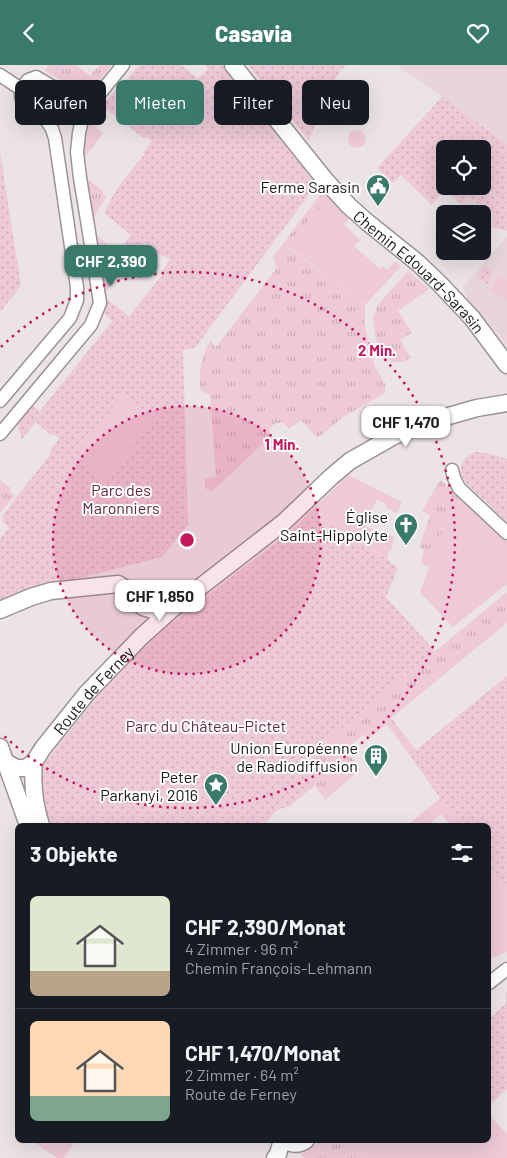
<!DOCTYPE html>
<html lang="de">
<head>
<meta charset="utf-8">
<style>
  body { margin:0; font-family:Barlow,sans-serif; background:#242831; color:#f1f3f6; height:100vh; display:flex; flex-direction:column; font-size:19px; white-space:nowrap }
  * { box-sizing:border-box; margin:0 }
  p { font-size:16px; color:#9ea1a6 }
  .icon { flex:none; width:28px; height:28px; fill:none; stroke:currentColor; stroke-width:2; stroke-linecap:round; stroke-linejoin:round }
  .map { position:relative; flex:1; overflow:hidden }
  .sheet { position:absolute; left:15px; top:758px; width:476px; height:320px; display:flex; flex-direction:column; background:#171b24; border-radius:8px; box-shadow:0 5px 20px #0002 }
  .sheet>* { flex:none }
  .hud { position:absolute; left:15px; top:15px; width:478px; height:45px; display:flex; gap:10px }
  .tools { position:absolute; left:436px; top:75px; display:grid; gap:10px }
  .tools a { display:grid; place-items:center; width:55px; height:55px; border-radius:8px; background:#171b24; box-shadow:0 5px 20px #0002; font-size:25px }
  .price { position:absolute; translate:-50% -42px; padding:0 11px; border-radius:10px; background:#fff; color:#222; font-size:16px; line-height:32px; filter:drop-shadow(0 1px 2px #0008) }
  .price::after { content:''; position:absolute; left:50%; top:30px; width:15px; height:11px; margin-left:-8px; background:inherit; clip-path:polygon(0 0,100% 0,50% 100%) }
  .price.on { background:#3a7a6a; color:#fff }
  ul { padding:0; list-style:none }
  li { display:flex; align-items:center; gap:15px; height:125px; padding:0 15px }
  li+li { border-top:1px solid #363941 }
  li span { display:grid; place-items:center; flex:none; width:140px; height:100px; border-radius:8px; color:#555 }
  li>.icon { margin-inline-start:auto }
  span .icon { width:60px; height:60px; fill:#fffc; stroke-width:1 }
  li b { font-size:21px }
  h2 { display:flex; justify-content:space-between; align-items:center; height:60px; padding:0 15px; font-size:21px }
  .tag { padding:0 18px; border-radius:8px; background:#171b24; box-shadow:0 5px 20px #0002; font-size:18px; line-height:45px }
  .tag.on { background:#3a7a6a; color:#fff }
  header { display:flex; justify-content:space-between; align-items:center; height:65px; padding:0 15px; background:#3a7a6a; color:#fff; font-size:22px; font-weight:800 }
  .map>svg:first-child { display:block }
</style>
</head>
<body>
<header><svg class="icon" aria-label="back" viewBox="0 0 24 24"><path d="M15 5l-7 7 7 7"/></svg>Casavia<svg class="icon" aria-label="heart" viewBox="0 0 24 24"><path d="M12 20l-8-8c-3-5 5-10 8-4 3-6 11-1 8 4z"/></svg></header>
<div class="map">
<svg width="507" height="1093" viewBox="0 0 507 1093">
  <defs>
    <pattern id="grass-tufts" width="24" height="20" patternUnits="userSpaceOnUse" patternTransform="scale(1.25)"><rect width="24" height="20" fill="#eec9d7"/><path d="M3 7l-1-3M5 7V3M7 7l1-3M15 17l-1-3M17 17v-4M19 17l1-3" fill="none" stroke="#cbacb8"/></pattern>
    <pattern id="park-dots" width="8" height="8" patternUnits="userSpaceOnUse" patternTransform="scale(1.25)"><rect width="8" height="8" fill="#eec9d7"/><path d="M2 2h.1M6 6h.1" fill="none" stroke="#cbacb8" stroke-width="1.8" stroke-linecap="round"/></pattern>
  </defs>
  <rect width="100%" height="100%" fill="#ece3e6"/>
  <!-- built -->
  <g fill="#e7d5db">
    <path d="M397 0H507V79L445 34Z"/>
    <path d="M469 132 493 150 492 162 489 169 483 176 482 149H453Z"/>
    <path d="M507 172V280L467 234 463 222Z"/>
  </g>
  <!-- grass -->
  <g fill="url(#grass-tufts)">
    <path d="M47 0H76L90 11 99 0H112L92 25 86 28 81 27 45 5 48 1Z"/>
    <path d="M90 58 103 68 85 92 83 91C84 80 83 67 90 58Z"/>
    <path d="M89 115 103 126 102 128 107 132C101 139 99 145 94 152L92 151 86 118Z"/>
    <path d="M322 127 329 133 286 181 365 240V263L375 302 385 319V328L345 351 317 373 301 355 289 364 283 358H276C270 362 269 365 270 372L216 423 211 426 205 423V413L216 412 210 330 200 325C199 307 201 290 211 275L215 283 277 203 273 192Z"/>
    <path d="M95 169 115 186 102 204 100 203Z"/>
    <path d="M111 206 119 211 103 230 102 218Z"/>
    <path d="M408 206 429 224 398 246 412 268 400 275 411 293 402 297H392L380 287 376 274 373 254 377 241Z"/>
    <path d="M0 415 11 423 9 426 15 430 0 448Z"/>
    <path d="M440 415 462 433 443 465 430 502 421 499 424 484 419 483 430 450 422 446Z"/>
    <path d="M507 527V558L391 653 417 686 411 692 387 659 371 672 363 670 345 685 361 704 325 735 298 696 330 673Z"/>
    <path d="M320 1075H350L367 1093H303L301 1090Z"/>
  </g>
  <!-- park -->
  <g fill="url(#park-dots)" fill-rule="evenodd">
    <path d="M139 0H181L198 14 208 4 205 0H223L316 120 195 283 183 285 188 460 162 492 38 524 0 540V474L9 463 2 456 4 453 2 451 52 387 50 386 59 374 54 369 52 371 36 357 22 374 17 358 31 340 40 346 112 256 102 246 103 236 106 233 129 251 163 209 161 207 170 195 165 191 163 192 145 178 130 197 128 195 125 177 131 170 104 148C113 126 129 108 144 90L143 88 152 76 147 72 145 74 102 41 118 22 120 23Z"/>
    <path d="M248 0H347L340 5 326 32 309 76Z"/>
    <path d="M442 32 507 79V166L492 162 493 150 469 132 461 140 445 124 432 140 401 110 393 118 377 103ZM445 84H482V121H445Z"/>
    <path d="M0 87 21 221 0 247Z"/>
    <path d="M485 201 493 206 487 220 477 210Z"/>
    <path d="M476 387 487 388 507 394V457C498 448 490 440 481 432 475 426 468 421 464 415 456 403 464 390 476 387Z"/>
    <path d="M309 448 387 494 398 503 386 532 435 586 330 673 298 696 315 720 289 742C277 741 271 751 265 760H48L41 739V703L95 634 117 609 162 565 290 467Z"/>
    <path d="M507 611V828L489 802V760H459L411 692 422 680Z"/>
    <path d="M507 927V1024L492 1038 489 1035V952H492L506 938V928Z"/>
  </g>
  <!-- garden -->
  <g fill="#eec9d7">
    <circle cx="357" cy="74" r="9"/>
    <path d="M329 133 349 154 344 159 360 175 354 181 380 204 383 201 387 205 395 196 401 201 365 240 286 180Z"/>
    <path d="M498 211 507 216V236L490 225Z"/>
    <path d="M122 330 154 353 106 418 74 394Z"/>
    <path d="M348 410 402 437 397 448 385 442 386 439 377 434 365 461 386 471 387 469 394 472 391 486 389 485 387 494 309 448Z"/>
    <path d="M462 433 481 450 507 477V519L453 562 420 527 443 465Z"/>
    <path d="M440 733 459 760H450L441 749 428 760H408Z"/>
    <path d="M489 802 507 828V887L489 894Z"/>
    <path d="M489 1050 507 1069V1093H367L350 1075H489Z"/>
    <path d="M31 1075H76L64 1093H57Z"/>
  </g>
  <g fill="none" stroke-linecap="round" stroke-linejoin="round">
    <!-- minor casing -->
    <g stroke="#9b9396" stroke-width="15">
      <g id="minor">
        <path d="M0 10 21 24"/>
        <path d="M0 336 70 253 77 235V222L55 73 52 64 47 56 24 39 21 32V24L28 15 36 12 88 43"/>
        <path d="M0 369 91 260 100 238 88 161 80 113 77 87 79 68 82 54 88 43 123 0"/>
        <path d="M452 405 454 413 459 423 507 468"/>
        <path d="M489 918 507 904"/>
      </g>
    </g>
    <!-- tertiary casing -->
    <g stroke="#9b9396" stroke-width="19">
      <g id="tertiary">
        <path id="s1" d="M233 0 326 116 349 141 367 157 418 198 440 219 472 253 507 300"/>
        <path d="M0 545 31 532 51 526 118 519 126 524 143 542 157 546 172 544"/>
        <path d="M0 682 28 760"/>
        <path id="s2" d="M6 697 16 703H26L34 697 43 683 87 628 141 572 172 544 284 457 331 412 350 396 394 371 431 356 477 343 507 338"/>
        <path d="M34 697C32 719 34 739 41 760"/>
        <path d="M286 1075C292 1080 299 1080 306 1075"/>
        <path d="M275 1093 278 1089 282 1075"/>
      </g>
    </g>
    <!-- minor -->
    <use href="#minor" stroke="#fff" stroke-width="12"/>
    <!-- tertiary -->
    <use href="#tertiary" stroke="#fff" stroke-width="16"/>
  </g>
  <!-- distance rings -->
  <circle cx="187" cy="475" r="134" fill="#c2185b" fill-opacity=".12"/>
  <g fill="none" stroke="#c2185b" stroke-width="2.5" stroke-dasharray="2.5 5">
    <circle cx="187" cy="475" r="134"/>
    <path d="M1 282A268 268 0 1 1 1 668"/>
  </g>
  <!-- icons -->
  <defs>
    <g id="civic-pin" transform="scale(1.25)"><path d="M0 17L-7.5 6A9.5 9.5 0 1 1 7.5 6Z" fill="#3a7a6a" stroke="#fff"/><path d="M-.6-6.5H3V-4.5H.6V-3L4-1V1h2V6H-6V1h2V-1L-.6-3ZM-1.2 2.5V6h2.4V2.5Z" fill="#fff"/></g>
    <g id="church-pin" transform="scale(1.25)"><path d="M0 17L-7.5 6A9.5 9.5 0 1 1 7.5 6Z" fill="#3a7a6a" stroke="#fff"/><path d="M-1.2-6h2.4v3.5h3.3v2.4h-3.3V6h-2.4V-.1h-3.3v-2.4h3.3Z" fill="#fff"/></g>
    <g id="building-pin" transform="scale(1.25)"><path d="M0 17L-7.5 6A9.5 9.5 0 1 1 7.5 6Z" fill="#3a7a6a" stroke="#fff"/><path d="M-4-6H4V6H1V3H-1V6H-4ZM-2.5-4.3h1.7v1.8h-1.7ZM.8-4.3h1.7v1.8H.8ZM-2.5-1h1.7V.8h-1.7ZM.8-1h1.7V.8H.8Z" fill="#fff"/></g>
    <g id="sight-pin" transform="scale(1.25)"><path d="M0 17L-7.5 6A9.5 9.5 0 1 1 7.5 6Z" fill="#3a7a6a" stroke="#fff"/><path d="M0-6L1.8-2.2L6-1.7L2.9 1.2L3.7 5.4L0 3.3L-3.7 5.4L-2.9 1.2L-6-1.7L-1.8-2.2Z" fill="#fff"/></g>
  </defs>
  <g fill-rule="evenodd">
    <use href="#civic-pin" x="378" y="121"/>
    <use href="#church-pin" x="406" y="460"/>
    <use href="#building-pin" x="376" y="691"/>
    <use href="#sight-pin" x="216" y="720"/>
  </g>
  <g text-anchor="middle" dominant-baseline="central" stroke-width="4" stroke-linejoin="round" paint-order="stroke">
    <!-- poi labels -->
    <g font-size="16" fill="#171415" stroke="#fff" text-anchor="end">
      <text x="360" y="121">Ferme Sarasin</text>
      <text x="388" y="451">Église<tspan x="388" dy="18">Saint-Hippolyte</tspan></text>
      <text x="358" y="682">Union Européenne<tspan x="358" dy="18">de Radiodiffusion</tspan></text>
      <text x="198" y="711">Peter<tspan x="198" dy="18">Parkanyi, 2016</tspan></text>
    </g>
    <!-- street labels -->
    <g font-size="16" fill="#171415" stroke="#fff">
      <text stroke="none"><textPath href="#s1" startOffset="279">Chemin Edouard-Sarasin</textPath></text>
      <text stroke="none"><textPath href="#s2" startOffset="125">Route de Ferney</textPath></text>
    </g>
    <!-- park labels -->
    <g font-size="16" fill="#612943" stroke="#fff">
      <text x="121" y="424">Parc des<tspan x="121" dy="18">Maronniers</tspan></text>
      <text x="206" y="660">Parc du Château-Pictet</text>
    </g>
  </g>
  <circle cx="187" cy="475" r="8" fill="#c2185b" stroke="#fff" stroke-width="2.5"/>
  <g font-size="15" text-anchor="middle" font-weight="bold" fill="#c2185b" stroke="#fff" stroke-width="4" stroke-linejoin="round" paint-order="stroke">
    <text x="377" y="291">2 Min.</text>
    <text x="282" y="385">1 Min.</text>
  </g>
</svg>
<div class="tools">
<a><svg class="icon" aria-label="locate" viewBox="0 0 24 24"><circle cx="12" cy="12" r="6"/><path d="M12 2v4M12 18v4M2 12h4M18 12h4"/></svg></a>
<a><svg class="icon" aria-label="layers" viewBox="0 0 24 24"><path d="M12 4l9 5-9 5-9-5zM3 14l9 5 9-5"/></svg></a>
</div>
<b class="price on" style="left:111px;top:222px">CHF 2,390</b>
<b class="price" style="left:406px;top:383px">CHF 1,470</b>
<b class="price" style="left:160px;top:557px">CHF 1,850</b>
<div class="hud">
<a class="tag">Kaufen</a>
<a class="tag on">Mieten</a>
<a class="tag">Filter</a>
<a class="tag">Neu</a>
</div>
<section class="sheet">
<h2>3 Objekte<svg class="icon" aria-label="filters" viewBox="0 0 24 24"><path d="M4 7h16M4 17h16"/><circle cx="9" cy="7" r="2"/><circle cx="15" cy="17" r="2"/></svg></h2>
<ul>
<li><span style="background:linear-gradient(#dfe7d0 75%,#b9a48a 0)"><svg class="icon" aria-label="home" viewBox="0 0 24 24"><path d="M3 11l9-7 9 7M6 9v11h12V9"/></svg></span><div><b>CHF 2,390/Monat</b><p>4 Zimmer · 96 m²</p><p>Chemin François-Lehmann</p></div></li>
<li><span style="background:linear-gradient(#ffd9b3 75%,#7fa58c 0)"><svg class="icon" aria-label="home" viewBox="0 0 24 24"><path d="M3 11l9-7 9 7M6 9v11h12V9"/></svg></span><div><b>CHF 1,470/Monat</b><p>2 Zimmer · 64 m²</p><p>Route de Ferney</p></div></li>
</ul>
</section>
</div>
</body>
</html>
